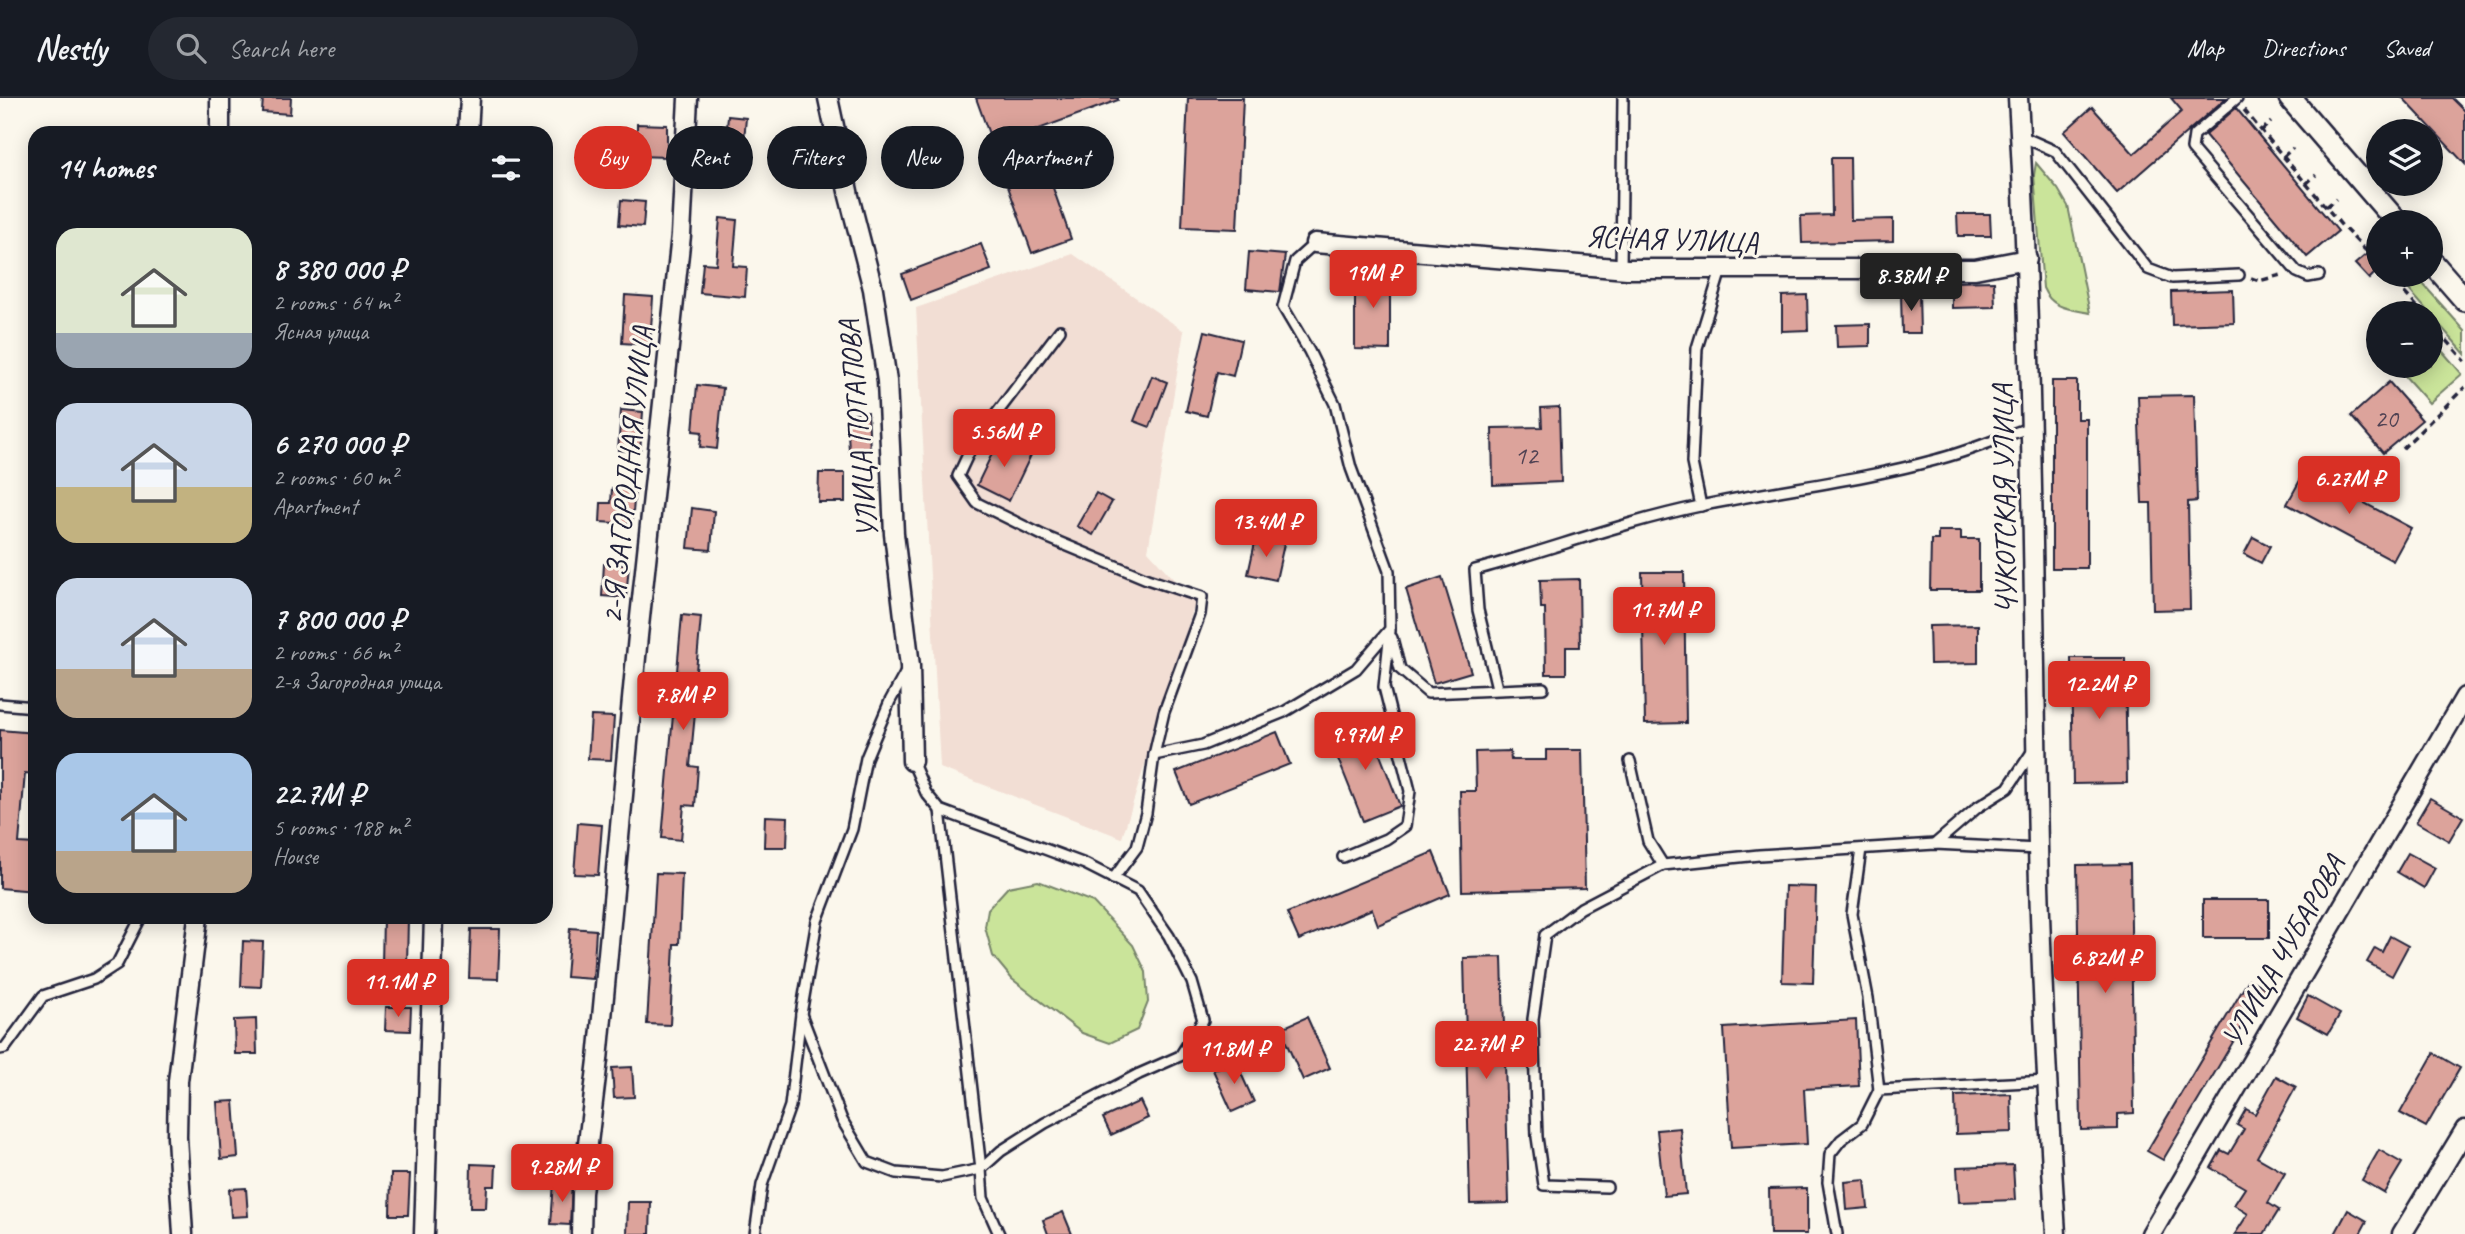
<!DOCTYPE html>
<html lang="en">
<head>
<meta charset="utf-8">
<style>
  body { margin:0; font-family:Caveat,sans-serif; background:#242831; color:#f1f3f6; height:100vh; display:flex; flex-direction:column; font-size:26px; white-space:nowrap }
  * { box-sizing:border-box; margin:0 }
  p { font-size:23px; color:#9ea1a6 }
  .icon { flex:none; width:38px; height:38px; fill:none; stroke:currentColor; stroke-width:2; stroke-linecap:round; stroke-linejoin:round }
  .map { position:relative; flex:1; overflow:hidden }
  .drawer { position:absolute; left:28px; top:28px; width:525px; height:798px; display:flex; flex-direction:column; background:#171b24; border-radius:21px; box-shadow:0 4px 18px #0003 }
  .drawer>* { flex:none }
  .top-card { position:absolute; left:574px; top:28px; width:665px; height:63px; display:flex; gap:14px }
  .tools { position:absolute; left:2366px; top:21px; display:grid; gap:14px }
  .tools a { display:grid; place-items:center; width:77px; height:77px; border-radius:50%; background:#171b24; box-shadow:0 4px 18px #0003; font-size:35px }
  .price { position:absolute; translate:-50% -60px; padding:0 16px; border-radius:7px; background:#d93025; color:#fff; font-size:23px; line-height:46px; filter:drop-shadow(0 2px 4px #0008) }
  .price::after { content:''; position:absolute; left:50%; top:42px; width:21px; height:16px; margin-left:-10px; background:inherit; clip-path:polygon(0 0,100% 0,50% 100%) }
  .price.selected { background:#222; color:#fff }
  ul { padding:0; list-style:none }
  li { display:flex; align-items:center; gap:21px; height:175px; padding:0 28px }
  li span { display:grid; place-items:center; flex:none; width:196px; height:140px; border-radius:21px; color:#555 }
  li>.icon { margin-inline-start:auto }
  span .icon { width:84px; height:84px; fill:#fffc; stroke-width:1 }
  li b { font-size:30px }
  h2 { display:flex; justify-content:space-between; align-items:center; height:84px; padding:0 28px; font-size:30px }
  .pill { padding:0 24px; border-radius:32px; background:#171b24; box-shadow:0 4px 18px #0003; font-size:24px; line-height:63px }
  .pill.selected { background:#d93025; color:#fff }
  header { display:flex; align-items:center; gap:42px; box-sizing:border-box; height:98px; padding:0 35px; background:#171b24; border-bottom:2px solid #363941 }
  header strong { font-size:33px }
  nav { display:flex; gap:38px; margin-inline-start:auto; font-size:24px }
  .search { width:490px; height:63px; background:#242831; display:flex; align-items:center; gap:18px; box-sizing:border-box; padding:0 24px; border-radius:38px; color:#9ea1a6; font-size:26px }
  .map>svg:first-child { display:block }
</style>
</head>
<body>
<header>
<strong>Nestly</strong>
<div class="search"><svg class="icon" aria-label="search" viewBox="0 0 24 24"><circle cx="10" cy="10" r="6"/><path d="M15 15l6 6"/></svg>Search here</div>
<nav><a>Map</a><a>Directions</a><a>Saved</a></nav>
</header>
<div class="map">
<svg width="2465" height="1136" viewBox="0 0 2465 1136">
  <rect width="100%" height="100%" fill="#fbf7ec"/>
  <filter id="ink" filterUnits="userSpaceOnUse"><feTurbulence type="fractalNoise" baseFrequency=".0143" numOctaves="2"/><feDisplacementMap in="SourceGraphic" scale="14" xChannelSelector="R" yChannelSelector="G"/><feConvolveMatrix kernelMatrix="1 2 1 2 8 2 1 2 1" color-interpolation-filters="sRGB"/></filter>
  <g filter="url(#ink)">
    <!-- built -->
    <path fill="#f2ded4" d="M1073 156 1184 233 1148 453 1195 505 1122 740 940 670 916 210Z"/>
    <!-- green -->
    <g fill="#cae49a" stroke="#76836a" stroke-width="2">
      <path d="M2036 65 2058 91 2068 108 2090 215C2070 211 2052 211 2043 190L2034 77Z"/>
      <path d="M2396 177H2415L2465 233V256Z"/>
      <path d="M2431 240 2462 276 2429 305 2396 268H2431Z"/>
      <path d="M1038 783 1093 804 1133 847 1146 874 1148 904 1137 932 1110 945 1082 935 1012 881 993 858 985 829 988 811 1008 789Z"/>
    </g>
    <!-- building -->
    <g fill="#dca39b" stroke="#22223b" stroke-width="2">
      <path d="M263 0H291L290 16 262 14Z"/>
      <path d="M976 0H1118V2L1033 33 1071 141 1032 155Z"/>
      <path d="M1188 0H1243L1237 131 1182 129Z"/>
      <path d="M2171 0H2226L2117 95 2064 34 2092 9 2134 56 2182 13Z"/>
      <path d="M2403 0H2452L2465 13V66Z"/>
      <path d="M2236 10 2338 133 2307 159 2205 37Z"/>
      <path d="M728 18 746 20 742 64 724 63Z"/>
      <path d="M637 26 667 27V59L637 58Z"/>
      <path d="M1831 60H1850L1851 122 1893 121V143L1802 145 1801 118 1832 117Z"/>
      <path d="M621 102 645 104 643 129 619 127Z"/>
      <path d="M1957 116H1990L1991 138H1958Z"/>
      <path d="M720 120 737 122 733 168 747 169 745 199 700 195 703 165 716 166Z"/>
      <path d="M981 146 991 172 911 202 902 176Z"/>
      <path d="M1249 154 1285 157 1280 194 1246 191Z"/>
      <path d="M2367 156 2378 169V172L2369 181 2355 166Z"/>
      <path d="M1355 172H1390V252L1355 251Z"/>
      <path d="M1994 183 1995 209 1952 210V184Z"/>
      <path d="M2233 192 2234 225 2172 227 2171 194Z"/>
      <path d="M1901 195H1919L1920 235H1902Z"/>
      <path d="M625 197 653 199 650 247 622 245Z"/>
      <path d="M1807 197 1808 232 1782 233V198Z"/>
      <path d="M1870 226V248L1837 249 1836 227Z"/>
      <path d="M1205 233 1241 242 1233 278 1217 274 1207 318 1186 313Z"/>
      <path d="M1152 278 1167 284 1150 329 1134 323Z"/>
      <path d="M2052 283H2077V321H2087V470H2052Z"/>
      <path d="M2389 284 2422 322 2383 355 2351 318Z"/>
      <path d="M697 287 723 290 717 351 700 349 702 334 693 333Z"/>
      <path d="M2194 297 2197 403 2188 404 2190 511 2153 512 2151 405H2142L2138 298Z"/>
      <path d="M1559 309 1561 384 1493 387 1492 330 1542 329 1541 310Z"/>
      <path d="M621 312 643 314 640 354 618 352Z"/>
      <path d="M868 314 870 352 849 353 847 316Z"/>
      <path d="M1000 339 1032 355 1009 403 977 387Z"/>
      <path d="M2305 373 2411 430 2393 463 2287 406Z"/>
      <path d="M819 375H845V404H818Z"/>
      <path d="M612 390 635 391 632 426 600 424 601 405H611Z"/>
      <path d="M1096 395 1112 404 1093 437 1077 428Z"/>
      <path d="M692 410 714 413 711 452 688 450Z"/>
      <path d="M1938 433H1961V441H1979V492H1930L1931 442H1938Z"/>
      <path d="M2253 439 2270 448 2261 465 2244 456Z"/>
      <path d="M1256 440 1284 446 1276 482 1248 476Z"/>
      <path d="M604 466 629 467 626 500 602 498Z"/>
      <path d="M1642 474H1684L1686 625 1645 626Z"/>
      <path d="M1442 479 1471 574 1434 585 1406 491Z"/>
      <path d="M1579 481 1580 549H1566V576H1546L1545 510H1541L1540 482Z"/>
      <path d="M682 517 701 519 696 573H699L690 668 698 669 695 708 684 707 681 742 662 740Z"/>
      <path d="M1978 527V565L1930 566 1929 528Z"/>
      <path d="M2071 560H2125L2127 685 2073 686Z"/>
      <path d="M591 618 614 619 611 662 588 661Z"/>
      <path d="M1368 626 1400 708 1363 723 1330 641Z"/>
      <path d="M0 632 35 635V676L25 675 19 745 35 746V793L0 790Z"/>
      <path d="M1277 634 1290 666 1189 706 1176 674Z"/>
      <path d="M1546 652H1582L1585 790 1462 793 1460 693H1476L1475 654 1510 653 1511 662H1546Z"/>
      <path d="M2430 700 2463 719 2449 743 2416 724Z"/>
      <path d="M765 718 788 719 787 749H764Z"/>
      <path d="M578 725 602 727 598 777 574 776Z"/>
      <path d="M1433 754 1450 796 1378 827 1372 811 1299 842 1287 815Z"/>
      <path d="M2408 755 2435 770 2424 790 2397 774Z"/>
      <path d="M2130 766 2134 1015 2118 1016V1031L2081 1032 2077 767Z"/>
      <path d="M656 775 682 776 679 846H674L670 927 647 926Z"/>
      <path d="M1785 788 1816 789 1813 885 1782 884Z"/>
      <rect x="2203" y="802" width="66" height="38"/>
      <path d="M383 819H408L407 868 382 867Z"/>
      <path d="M570 830 596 832 593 881 566 879Z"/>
      <path d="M471 831H500L498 881 469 880Z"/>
      <path d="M2390 838 2408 848 2392 878 2367 864 2375 850 2382 854Z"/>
      <path d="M243 843 263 844 261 889 241 888Z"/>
      <path d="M1502 859 1509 1105 1470 1106 1464 860Z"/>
      <path d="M2249 881 2265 890 2163 1062 2147 1053Z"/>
      <path d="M2308 898 2340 916 2328 936 2297 919Z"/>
      <path d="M386 909H411L410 933 385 932Z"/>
      <path d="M1307 919 1330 970 1303 982 1280 931Z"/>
      <path d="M256 921 257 956H235L234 922Z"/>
      <path d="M1856 922 1859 988 1804 991 1807 1046 1731 1050 1724 930Z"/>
      <path d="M2434 955 2460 970 2426 1029 2400 1015Z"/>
      <path d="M1235 962 1254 1004 1232 1014 1213 972Z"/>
      <path d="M632 969 634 999 614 1000 612 970Z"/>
      <path d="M2276 978 2296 989 2257 1059 2285 1075 2268 1105 2279 1112 2264 1136H2235L2248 1116 2234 1107 2245 1090 2211 1070 2221 1052 2229 1056 2244 1031 2237 1027 2246 1011 2255 1016Z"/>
      <path d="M2011 996 2012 1034 1956 1036 1955 998Z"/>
      <path d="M234 1003 238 1059 221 1061 217 1004Z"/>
      <path d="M1140 1003 1148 1020 1111 1037 1103 1020Z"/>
      <path d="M1680 1030 1686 1096 1664 1098 1657 1032Z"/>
      <path d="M2379 1052 2402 1065 2384 1095 2362 1082Z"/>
      <path d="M471 1066 496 1067 495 1088H487L486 1110H470Z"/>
      <path d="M2013 1067 2015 1102 1959 1104 1957 1069Z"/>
      <path d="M391 1076H410L408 1117H390Z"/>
      <path d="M1865 1082 1868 1110 1847 1112 1845 1084Z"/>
      <path d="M554 1084 572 1085 570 1127 551 1126Z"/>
      <path d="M246 1090 248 1118 231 1119 229 1091Z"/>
      <path d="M1807 1090V1136H1770L1769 1091Z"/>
      <path d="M628 1104H651L650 1136H627Z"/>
      <path d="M2348 1112 2367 1123 2360 1136H2335Z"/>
      <path d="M1063 1114 1072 1136H1048L1043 1122Z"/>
    </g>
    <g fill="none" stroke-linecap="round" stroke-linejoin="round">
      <!-- service casing -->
      <g stroke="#22223b" stroke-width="14">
        <g id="service">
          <path d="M2237 0 2194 37 2192 51 2297 174 2308 179 2319 177"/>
          <path d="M2021 38 2055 53 2148 171 2172 180 2239 177"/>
          <path d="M1621 171 1623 0"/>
          <path d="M1060 232 972 348 958 378 977 405 1044 438 1147 481 1202 499 1200 516 1164 614 1154 657 1146 715 1137 749 1113 781"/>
          <path d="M1701 408 1692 365 1697 250 1721 172"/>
          <path d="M1392 540 1400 571 1428 595 1543 590"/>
          <path d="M1497 590 1478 512 1475 472C1550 452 1623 424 1700 408 1778 391 1858 383 1935 362 1968 354 1999 340 2031 329"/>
          <path d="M0 606 35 609"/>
          <path d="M1154 657 1203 647 1284 614 1356 571 1390 531 1389 473 1351 370 1335 306 1309 253 1283 209 1295 163 1315 145"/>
          <path d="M912 663 926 695 940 712 1085 766 1138 793 1169 838 1192 884 1203 922 1180 958 1139 976 1045 1025 1001 1053 981 1071 983 1100 999 1136"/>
          <path d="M1630 663 1648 743 1663 767"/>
          <path d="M1935 746 1978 709 2008 690 2034 651"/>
          <path d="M1861 751 1852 816 1868 900 1879 992"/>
          <path d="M1343 759 1386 741 1405 728 1410 693 1384 589 1390 533"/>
          <path d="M801 916 842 1022 867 1064 896 1075 942 1079 981 1071 940 712"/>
          <path d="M0 951 5 950 43 898 94 881 117 866 141 819"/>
          <path d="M1607 1089 1544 1087 1537 1039 1533 921 1545 837 1581 810 1663 767 1759 757 1935 746 2038 751"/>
          <path d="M755 1136 762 1087 790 1008 801 916 817 823 852 731 866 660 890 603 907 572"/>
          <path d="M1837 1136 1828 1084 1830 1056 1841 1042 1862 1026 1879 992 2047 983"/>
        </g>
      </g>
      <!-- minor casing -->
      <g stroke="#22223b" stroke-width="23">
        <g id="minor">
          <path d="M828 0 849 98 873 191 887 283 894 436 910 568 912 663"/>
          <path d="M2018 0C2033 249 2033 499 2038 748 2041 877 2048 1007 2056 1136"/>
          <path d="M220 35V0"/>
          <path d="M468 35 470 0"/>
          <path d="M1315 145 1627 171H1975L2027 161"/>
          <path d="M183 1136 177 1039 178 983 198 819"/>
          <path d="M424 1136 434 819"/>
          <path d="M581 1136 582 1095 598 962 638 538 681 137 688 0"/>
          <path d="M2151 1136 2465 599"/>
          <path d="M2402 1136 2465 1032"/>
        </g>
      </g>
      <!-- tertiary casing -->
      <g stroke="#22223b" stroke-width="26">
        <g id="tertiary">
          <path d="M2290 0 2397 124"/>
          <path d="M2431 163 2465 202"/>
        </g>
      </g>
      <!-- path -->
      <g stroke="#22223b" stroke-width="3.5" stroke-dasharray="7 5" stroke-linecap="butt">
        <path d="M2244 12 2342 128 2378 165"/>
        <path d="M2261 33 2271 24"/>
        <path d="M2283 59 2293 50"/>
        <path d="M2306 86 2316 77"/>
        <path d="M2326 109 2336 101"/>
        <path d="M2388 177 2423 215"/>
        <path d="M2251 180 2259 183 2281 177"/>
        <path d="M2431 224 2465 263"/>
        <path d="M2402 351 2465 289"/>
      </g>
      <!-- service -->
      <use href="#service" stroke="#fbf7ec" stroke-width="9"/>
      <!-- minor -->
      <use href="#minor" stroke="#fbf7ec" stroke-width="18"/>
      <!-- tertiary -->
      <use href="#tertiary" stroke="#fbf7ec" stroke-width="21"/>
    </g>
  </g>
  <g text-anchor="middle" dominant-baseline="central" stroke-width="6" stroke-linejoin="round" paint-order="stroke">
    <!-- number labels -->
    <g font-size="26" fill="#504253">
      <text x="2386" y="320">20</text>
      <text x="1526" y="357">12</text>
    </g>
    <!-- street labels -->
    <g font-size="30" fill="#22223b" stroke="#fbf7ec">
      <text transform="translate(1672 141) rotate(2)">ЯСНАЯ УЛИЦА</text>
      <text transform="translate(858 331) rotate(-95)">УЛИЦА ПОТАПОВА</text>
      <text transform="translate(627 377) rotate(-84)">2-Я ЗАГОРОДНАЯ УЛИЦА</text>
      <text transform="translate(2004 401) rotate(-91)">ЧУКОТСКАЯ УЛИЦА</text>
      <text transform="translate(2283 853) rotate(-60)">УЛИЦА ЧУБАРОВА</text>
    </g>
  </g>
</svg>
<div class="tools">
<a><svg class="icon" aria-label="layers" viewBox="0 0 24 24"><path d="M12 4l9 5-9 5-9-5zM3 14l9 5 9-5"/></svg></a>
<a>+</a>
<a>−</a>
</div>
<b class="price" style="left:1373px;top:212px">19M ₽</b>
<b class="price selected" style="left:1911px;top:215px">8.38M ₽</b>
<b class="price" style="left:1004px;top:371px">5.56M ₽</b>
<b class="price" style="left:2349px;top:418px">6.27M ₽</b>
<b class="price" style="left:1266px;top:461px">13.4M ₽</b>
<b class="price" style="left:1664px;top:549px">11.7M ₽</b>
<b class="price" style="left:2099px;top:623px">12.2M ₽</b>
<b class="price" style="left:683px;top:634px">7.8M ₽</b>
<b class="price" style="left:1365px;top:674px">9.97M ₽</b>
<b class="price" style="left:2105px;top:897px">6.82M ₽</b>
<b class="price" style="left:398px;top:921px">11.1M ₽</b>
<b class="price" style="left:1486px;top:983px">22.7M ₽</b>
<b class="price" style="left:1234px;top:988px">11.8M ₽</b>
<b class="price" style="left:562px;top:1106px">9.28M ₽</b>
<div class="top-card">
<a class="pill selected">Buy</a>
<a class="pill">Rent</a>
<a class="pill">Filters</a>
<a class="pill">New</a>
<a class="pill">Apartment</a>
</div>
<section class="drawer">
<h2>14 homes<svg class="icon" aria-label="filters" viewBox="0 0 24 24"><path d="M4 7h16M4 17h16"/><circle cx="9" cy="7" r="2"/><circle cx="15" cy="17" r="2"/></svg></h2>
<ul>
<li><span style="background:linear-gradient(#dfe7d0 75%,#9aa5b1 0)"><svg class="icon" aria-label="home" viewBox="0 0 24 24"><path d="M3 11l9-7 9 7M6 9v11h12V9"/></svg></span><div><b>8 380 000 ₽</b><p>2 rooms · 64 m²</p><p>Ясная улица</p></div></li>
<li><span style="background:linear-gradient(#c9d6e8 60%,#c2b280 0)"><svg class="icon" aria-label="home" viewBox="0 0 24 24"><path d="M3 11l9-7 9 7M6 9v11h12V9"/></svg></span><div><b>6 270 000 ₽</b><p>2 rooms · 60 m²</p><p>Apartment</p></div></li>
<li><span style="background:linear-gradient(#c9d6e8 65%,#b9a48a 0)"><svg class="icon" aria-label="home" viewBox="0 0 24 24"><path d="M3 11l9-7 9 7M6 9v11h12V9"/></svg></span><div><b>7 800 000 ₽</b><p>2 rooms · 66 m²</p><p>2-я Загородная улица</p></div></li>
<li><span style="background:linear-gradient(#a9c7e8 70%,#b9a48a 0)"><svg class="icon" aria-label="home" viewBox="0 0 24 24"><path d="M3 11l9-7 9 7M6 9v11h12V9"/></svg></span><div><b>22.7M ₽</b><p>5 rooms · 188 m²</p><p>House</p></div></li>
</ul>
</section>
</div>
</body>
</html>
